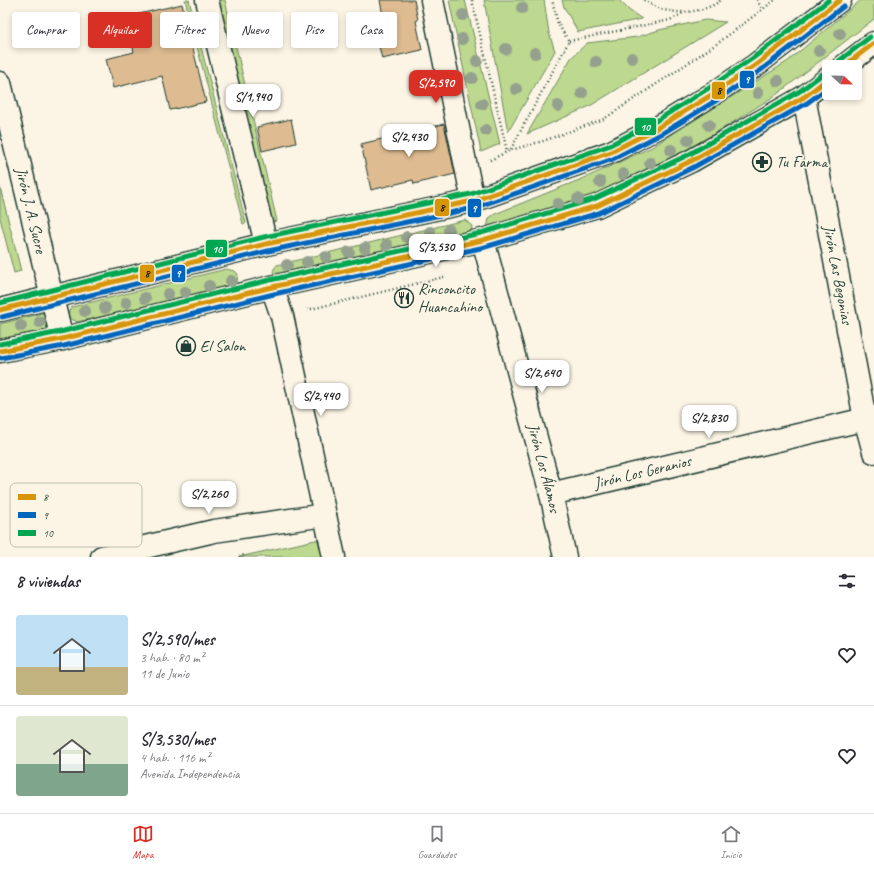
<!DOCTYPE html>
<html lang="es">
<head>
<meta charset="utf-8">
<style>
  body { margin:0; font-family:Caveat,sans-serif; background:#f7f7f7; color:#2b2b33; height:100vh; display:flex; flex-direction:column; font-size:15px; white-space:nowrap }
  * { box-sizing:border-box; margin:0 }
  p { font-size:13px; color:#7c7c81 }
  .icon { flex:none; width:22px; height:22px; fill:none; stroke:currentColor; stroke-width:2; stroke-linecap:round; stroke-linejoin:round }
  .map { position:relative; height:557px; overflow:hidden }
  .drawer { display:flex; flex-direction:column; background:#fff; flex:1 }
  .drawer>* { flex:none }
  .guide { position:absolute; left:12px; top:12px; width:400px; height:36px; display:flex; gap:8px }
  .needle { width:26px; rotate:112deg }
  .tools { position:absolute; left:822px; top:60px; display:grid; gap:8px }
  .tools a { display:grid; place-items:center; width:40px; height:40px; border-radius:4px; background:#fff; box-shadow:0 2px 6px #0003; font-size:20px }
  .price { position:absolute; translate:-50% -34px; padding:0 9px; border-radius:8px; background:#fff; color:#222; font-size:13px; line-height:26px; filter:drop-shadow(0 1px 2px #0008) }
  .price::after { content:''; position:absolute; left:50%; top:24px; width:12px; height:9px; margin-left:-6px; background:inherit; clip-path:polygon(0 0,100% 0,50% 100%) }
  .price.active { background:#d93025; color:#fff }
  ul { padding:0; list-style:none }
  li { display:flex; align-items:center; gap:12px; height:100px; padding:0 16px }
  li+li { border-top:1px solid #e1e1e2 }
  li span { display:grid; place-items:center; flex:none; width:112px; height:80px; border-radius:4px; color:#555 }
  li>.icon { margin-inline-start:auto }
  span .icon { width:48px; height:48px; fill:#fffc; stroke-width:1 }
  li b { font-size:17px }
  h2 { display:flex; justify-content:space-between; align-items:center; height:48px; padding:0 16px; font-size:17px }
  .chip { padding:0 14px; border-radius:4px; background:#fff; box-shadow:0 2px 6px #0003; font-size:14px; line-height:36px }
  .chip.active { background:#d93025; color:#fff }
  .dock { display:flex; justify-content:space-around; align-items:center; height:56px; border-top:1px solid #e1e1e2; background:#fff; font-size:11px; color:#7c7c81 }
  .dock a { display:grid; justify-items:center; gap:2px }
  .dock .active { color:#d93025 }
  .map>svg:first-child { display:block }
</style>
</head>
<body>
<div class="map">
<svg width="874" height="557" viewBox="0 0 874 557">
  <rect width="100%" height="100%" fill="#fcf5e5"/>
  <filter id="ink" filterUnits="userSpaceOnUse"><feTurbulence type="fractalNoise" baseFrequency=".025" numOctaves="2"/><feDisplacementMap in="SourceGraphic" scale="8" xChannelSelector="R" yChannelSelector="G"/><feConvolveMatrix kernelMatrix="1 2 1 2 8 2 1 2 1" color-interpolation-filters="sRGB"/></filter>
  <g filter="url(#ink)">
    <!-- green -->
    <g fill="#bdd88f" stroke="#6e8a62">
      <path d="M185 0H189L246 223 243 224Z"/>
      <path d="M215 0H225L277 221 268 223Z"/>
      <path d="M449 0H465L500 144 481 152Z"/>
      <path d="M484 0H544L549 33 555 51 508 132Z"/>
      <path d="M562 0H619L630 11 642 19 578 32 564 7Z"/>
      <path d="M861 0H874V19L776 95 659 169 573 209 487 229 489 218 495 214 589 176 652 147 788 61Z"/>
      <path d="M705 20 726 22 590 106 527 134 571 58 587 43 637 37 659 30Z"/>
      <path d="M0 187 21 271 14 273 0 218Z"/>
      <path d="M465 220 472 226 471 234 275 277C272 272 273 269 277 265Z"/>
      <path d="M226 269 235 271 238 274 237 283 233 286 78 322 70 319C68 314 68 311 72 307Z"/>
      <path d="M43 313 48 315 49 328 46 330 0 341V324Z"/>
      <path d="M320 539 325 557H239Z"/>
    </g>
    <!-- building -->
    <g fill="#debb90" stroke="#1f3d34">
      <path d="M380 0H414L418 20 416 21 422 50 382 59 376 33 386 31Z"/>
      <path d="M182 4 206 102 170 110 162 76 113 88 106 59 134 52 126 17Z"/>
      <path d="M291 119 296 143 262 151 257 127Z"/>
      <path d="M444 124 455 174 414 184 413 180 371 190 361 144Z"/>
    </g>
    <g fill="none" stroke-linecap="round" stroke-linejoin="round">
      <!-- minor casing -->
      <g stroke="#1f3d34" stroke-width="25">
        <g id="minor">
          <path d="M207 0 266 244"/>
          <path d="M432 0 473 201"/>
          <path id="s1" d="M0 83 62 339"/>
          <path id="s2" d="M804 97 865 419 874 452"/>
          <path id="s3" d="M483 240 551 494 565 557"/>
          <path d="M272 287 282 316 334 557"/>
          <path id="s4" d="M551 494 874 417"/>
          <path d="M102 557 214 531 325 515"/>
        </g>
      </g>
      <!-- tertiary casing -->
      <g stroke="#1f3d34" stroke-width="25">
        <g id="tertiary">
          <path d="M843 67 874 43"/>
          <path d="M0 310 266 244 473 201 611 152 659 127 713 94 757 64 840 0"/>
          <path d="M0 351 62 339 272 287 438 250 483 240 597 206 691 161 804 97 829 78"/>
        </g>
      </g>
      <!-- path -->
      <g stroke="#1f3d34" stroke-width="2.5" stroke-dasharray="1 3" stroke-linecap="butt">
        <path d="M472 0 507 151"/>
        <path d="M644 0C650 3 655 7 661 9 679 15 706 12 721 0"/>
        <path d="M757 0 762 9"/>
        <path d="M569 41 670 20 685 12"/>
        <path d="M511 149 569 41 558 24 552 0"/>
        <path d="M490 160 511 150 543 141 604 119 718 43 775 0"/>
        <path d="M307 310 444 277"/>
        <path d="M239 557 246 554"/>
      </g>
      <!-- minor -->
      <use href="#minor" stroke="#fcf5e5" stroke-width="22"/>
      <!-- tertiary -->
      <use href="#tertiary" stroke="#fcf5e5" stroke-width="22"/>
      <!-- bus-1 casing -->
      <g stroke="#fcf5e5" stroke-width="8">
        <g id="bus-1">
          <path d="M843 67 874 43"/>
          <path d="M0 310 266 244 473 201 611 152 659 127 713 94 757 64 840 0"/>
          <path d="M0 351 62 339 272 287 483 240 597 206 691 161 804 97 829 78"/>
        </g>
      </g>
      <!-- bus-2 casing -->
      <g stroke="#fcf5e5" stroke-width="8">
        <g id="bus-2">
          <path d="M2 317 268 251 474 208 613 159 663 133 717 100 761 70 844 6"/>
          <path d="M1 358 64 346 274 294 485 247 599 213 694 167 807 103 829 87"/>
        </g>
      </g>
      <!-- bus-3 casing -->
      <g stroke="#fcf5e5" stroke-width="8">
        <g id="bus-3">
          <path d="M839 61 870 37"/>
          <path d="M0 303 264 237 471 194 608 146 656 121 709 88 753 58 829 0"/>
          <path d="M0 344 60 332 270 280 481 233 594 199 688 155 800 91 825 72"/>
        </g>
      </g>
      <!-- bus-1 -->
      <use href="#bus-1" stroke="#d79608" stroke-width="5"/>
      <!-- bus-2 -->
      <use href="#bus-2" stroke="#0065bd" stroke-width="5"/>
      <!-- bus-3 -->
      <use href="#bus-3" stroke="#00a651" stroke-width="5"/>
    </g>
    <!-- trees -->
    <g fill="#94a18e">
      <circle cx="522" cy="8" r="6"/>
      <circle cx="463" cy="15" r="6"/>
      <circle cx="840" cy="34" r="6"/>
      <circle cx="462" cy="39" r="6"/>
      <circle cx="506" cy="49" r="6"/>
      <circle cx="819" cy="51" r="6"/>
      <circle cx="535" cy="53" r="6"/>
      <circle cx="632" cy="58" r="6"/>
      <circle cx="477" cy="61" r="6"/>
      <circle cx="596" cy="62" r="6"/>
      <circle cx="472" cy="78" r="6"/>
      <circle cx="778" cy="81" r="6"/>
      <circle cx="516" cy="89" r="6"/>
      <circle cx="582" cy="93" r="6"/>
      <circle cx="758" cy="93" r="6"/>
      <circle cx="482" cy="104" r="6"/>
      <circle cx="558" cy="106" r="6"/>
      <circle cx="709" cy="125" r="6"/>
      <circle cx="486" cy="130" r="6"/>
      <circle cx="688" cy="140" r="6"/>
      <circle cx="671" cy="150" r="6"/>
      <circle cx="650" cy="163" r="6"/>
      <circle cx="623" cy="174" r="6"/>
      <circle cx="600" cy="182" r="6"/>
      <circle cx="578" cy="199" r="6"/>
      <circle cx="558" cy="204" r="6"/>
      <circle cx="449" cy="230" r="6"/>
      <circle cx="430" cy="232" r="6"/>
      <circle cx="407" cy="237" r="6"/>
      <circle cx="387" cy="245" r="6"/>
      <circle cx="365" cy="248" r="6"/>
      <circle cx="349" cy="252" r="6"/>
      <circle cx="326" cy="257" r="6"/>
      <circle cx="307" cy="262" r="6"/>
      <circle cx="287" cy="265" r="6"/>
      <circle cx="231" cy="281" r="6"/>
      <circle cx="209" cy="286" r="6"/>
      <circle cx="185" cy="292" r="6"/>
      <circle cx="168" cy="294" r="6"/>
      <circle cx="145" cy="298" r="6"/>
      <circle cx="126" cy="303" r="6"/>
      <circle cx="105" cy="308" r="6"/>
      <circle cx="85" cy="311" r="6"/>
      <circle cx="40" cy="322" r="6"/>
      <circle cx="21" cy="326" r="6"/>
    </g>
  </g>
  <!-- icons -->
  <defs>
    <g id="pharmacy-ring" transform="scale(1)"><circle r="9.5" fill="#fcf5e5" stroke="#1f3d34" stroke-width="1.5"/><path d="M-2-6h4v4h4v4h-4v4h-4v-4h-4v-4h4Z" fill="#1f3d34"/></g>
    <g id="restaurant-ring" transform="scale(1)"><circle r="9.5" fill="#fcf5e5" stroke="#1f3d34" stroke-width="1.5"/><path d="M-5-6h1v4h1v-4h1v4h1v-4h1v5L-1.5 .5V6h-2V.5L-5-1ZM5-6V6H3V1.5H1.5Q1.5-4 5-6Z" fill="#1f3d34"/></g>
    <g id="shop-ring" transform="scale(1)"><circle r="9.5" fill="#fcf5e5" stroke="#1f3d34" stroke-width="1.5"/><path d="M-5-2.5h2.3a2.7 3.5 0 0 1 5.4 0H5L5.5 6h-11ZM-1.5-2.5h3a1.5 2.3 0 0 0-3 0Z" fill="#1f3d34"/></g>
  </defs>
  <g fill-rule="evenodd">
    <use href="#pharmacy-ring" x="762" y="162"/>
    <use href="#restaurant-ring" x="404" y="298"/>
    <use href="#shop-ring" x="186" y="346"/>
  </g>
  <g text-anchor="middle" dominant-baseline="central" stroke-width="3.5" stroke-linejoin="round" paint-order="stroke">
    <!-- poi labels -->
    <g font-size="16" fill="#1f3d34" stroke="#fcf5e5" text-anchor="start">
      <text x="776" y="162">Tu Farma</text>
      <text x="418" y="289">Rinconcito<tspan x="418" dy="18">Huancahino</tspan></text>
      <text x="200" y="346">El Salon</text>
    </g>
    <!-- street labels -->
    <g font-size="16" fill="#1f3d34" stroke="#fcf5e5">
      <text stroke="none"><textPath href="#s1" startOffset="131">Jirón J. A. Sucre</textPath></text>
      <text stroke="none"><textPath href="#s2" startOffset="181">Jirón Las Begonias</textPath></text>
      <text stroke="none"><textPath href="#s3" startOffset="236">Jirón Los Álamos</textPath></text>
      <text stroke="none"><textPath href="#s4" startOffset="94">Jirón Los Geranios</textPath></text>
    </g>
  </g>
  <!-- legend -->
  <rect x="10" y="483" width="132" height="64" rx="6" fill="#fcf5e5" stroke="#babeb0" stroke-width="1"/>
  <rect x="18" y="494" width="18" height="6" fill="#d79608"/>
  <rect x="18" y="512" width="18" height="6" fill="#0065bd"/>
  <rect x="18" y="530" width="18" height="6" fill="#00a651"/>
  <g font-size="11" fill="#1f3d34">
    <text x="43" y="501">8</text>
    <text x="43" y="519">9</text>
    <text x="43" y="537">10</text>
  </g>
  <g stroke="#fcf5e5" stroke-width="1.5">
    <rect x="739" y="70" width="16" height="19" rx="4" fill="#0065bd"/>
    <rect x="711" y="81" width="15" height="19" rx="4" fill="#d79608"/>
    <rect x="634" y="117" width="23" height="19" rx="4" fill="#00a651"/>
    <rect x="434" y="198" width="16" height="19" rx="4" fill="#d79608"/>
    <rect x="467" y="198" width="15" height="20" rx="4" fill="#0065bd"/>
    <rect x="205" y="239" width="23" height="19" rx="4" fill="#00a651"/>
    <rect x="171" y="264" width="15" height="19" rx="4" fill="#0065bd"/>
    <rect x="139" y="264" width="16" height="19" rx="4" fill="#d79608"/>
  </g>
  <g font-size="11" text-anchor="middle" font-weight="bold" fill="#fff">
    <text x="747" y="83">9</text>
    <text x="645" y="131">10</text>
    <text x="474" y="212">9</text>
    <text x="217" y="253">10</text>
    <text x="178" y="277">9</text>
  </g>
  <g font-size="11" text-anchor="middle" font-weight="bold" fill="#111">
    <text x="719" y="94">8</text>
    <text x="442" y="211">8</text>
    <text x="147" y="277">8</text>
  </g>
</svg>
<div class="tools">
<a><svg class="needle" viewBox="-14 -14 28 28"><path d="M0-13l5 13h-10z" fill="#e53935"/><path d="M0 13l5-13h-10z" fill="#7c7c81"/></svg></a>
</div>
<b class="price active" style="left:436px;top:104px">S/2,590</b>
<b class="price" style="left:253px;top:118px">S/1,940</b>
<b class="price" style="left:409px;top:158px">S/2,430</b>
<b class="price" style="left:436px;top:268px">S/3,530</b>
<b class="price" style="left:542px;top:394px">S/2,640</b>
<b class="price" style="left:321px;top:417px">S/2,440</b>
<b class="price" style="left:709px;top:439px">S/2,830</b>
<b class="price" style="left:209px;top:515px">S/2,260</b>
<div class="guide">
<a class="chip">Comprar</a>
<a class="chip active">Alquilar</a>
<a class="chip">Filtros</a>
<a class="chip">Nuevo</a>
<a class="chip">Piso</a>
<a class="chip">Casa</a>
</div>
</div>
<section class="drawer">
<h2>8 viviendas<svg class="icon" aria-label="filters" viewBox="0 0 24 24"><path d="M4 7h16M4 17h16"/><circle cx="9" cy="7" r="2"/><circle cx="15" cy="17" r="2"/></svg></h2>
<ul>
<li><span style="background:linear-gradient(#bfe0f5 65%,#c2b280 0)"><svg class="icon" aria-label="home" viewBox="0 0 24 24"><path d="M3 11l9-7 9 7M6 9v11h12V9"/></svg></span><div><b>S/2,590/mes</b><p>3 hab. · 80 m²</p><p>11 de Junio</p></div><svg class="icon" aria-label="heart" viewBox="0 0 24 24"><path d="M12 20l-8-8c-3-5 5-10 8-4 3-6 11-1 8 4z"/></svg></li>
<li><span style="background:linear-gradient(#dfe7d0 60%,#7fa58c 0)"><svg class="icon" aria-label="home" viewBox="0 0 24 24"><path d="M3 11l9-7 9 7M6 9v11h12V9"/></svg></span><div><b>S/3,530/mes</b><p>4 hab. · 116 m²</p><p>Avenida Independencia</p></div><svg class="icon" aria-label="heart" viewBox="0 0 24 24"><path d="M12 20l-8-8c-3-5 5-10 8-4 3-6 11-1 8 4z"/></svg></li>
</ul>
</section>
<nav class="dock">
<a class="active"><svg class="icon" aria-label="map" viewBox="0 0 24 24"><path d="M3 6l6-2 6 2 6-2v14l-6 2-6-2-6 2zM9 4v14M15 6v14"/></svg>Mapa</a>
<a><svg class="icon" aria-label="saved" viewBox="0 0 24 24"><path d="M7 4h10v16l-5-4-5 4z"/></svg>Guardados</a>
<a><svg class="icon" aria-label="home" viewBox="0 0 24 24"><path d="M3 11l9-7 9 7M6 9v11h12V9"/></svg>Inicio</a>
</nav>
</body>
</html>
